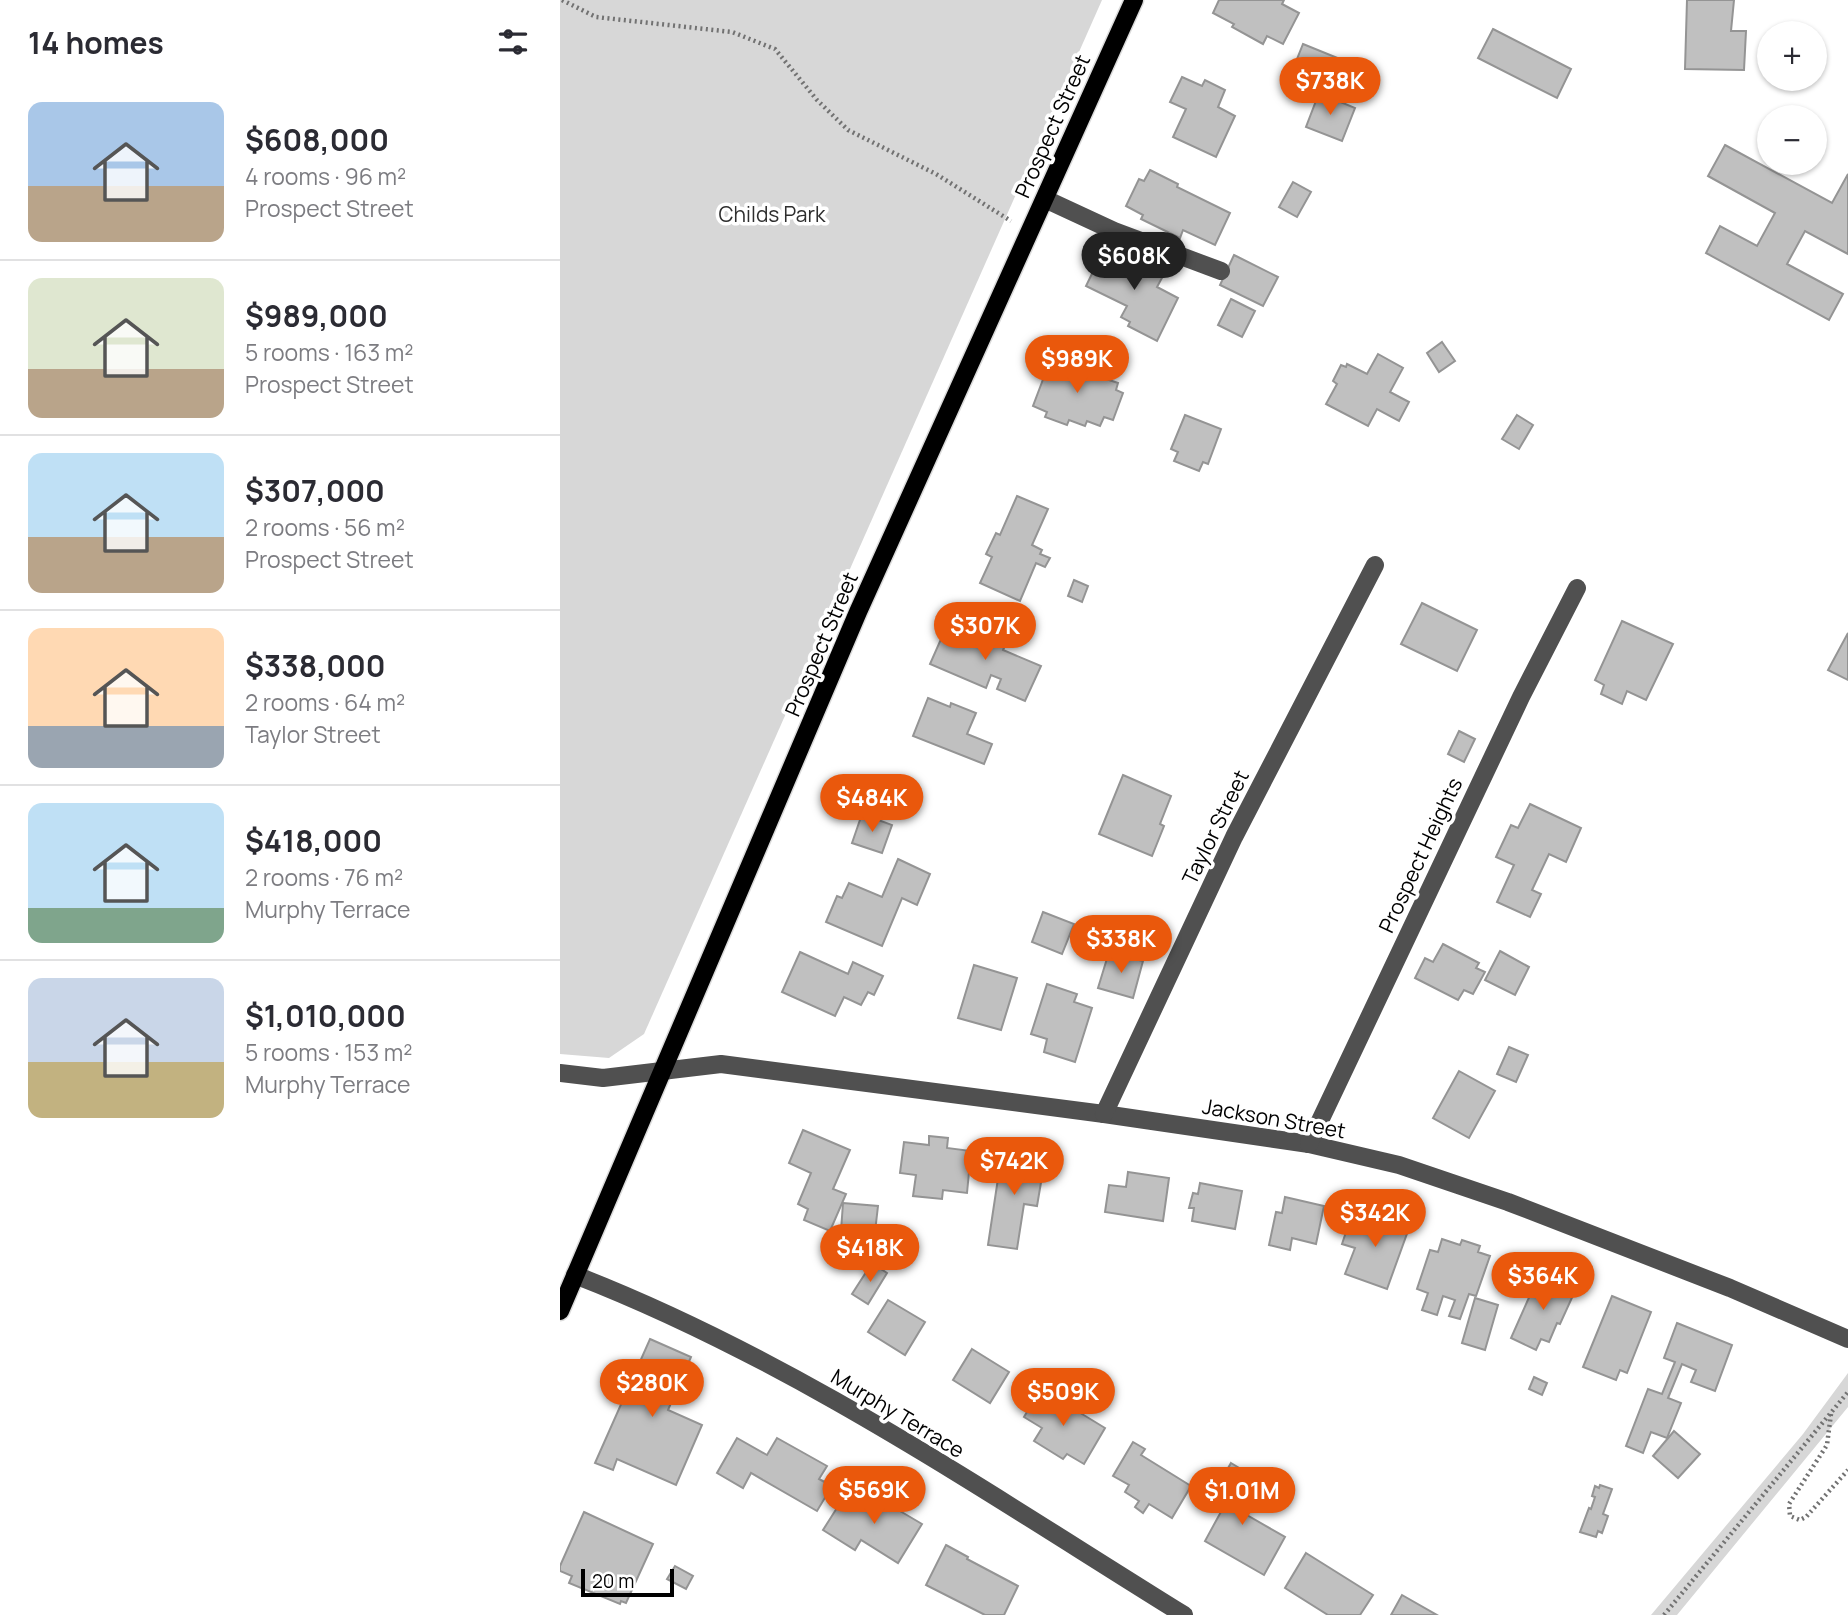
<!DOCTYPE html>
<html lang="en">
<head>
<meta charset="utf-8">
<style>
  body { margin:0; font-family:Manrope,sans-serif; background:#f2f2f3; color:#2b2b33; height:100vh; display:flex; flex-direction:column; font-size:26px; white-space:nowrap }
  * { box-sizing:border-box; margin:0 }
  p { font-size:23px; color:#7c7c81 }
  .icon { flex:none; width:38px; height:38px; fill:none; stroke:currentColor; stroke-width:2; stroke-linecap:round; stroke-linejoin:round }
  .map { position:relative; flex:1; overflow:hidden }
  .drawer { display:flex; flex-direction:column; background:#fff; width:560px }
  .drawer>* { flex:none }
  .buttons { position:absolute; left:1197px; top:21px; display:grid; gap:14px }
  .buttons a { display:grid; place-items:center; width:70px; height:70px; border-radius:50%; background:#fff; box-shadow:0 2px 5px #0004; font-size:35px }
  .scale { position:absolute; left:21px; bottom:18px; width:93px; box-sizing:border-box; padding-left:7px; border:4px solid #000; border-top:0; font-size:19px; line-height:24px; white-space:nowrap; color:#000; -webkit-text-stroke:5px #fff; paint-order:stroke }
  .price { position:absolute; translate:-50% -60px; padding:0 16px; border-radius:24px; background:#ea580c; color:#fff; font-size:23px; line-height:46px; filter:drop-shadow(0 2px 4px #0008) }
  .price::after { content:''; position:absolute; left:50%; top:42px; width:21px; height:16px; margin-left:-10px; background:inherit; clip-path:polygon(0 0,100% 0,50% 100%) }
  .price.on { background:#222; color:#fff }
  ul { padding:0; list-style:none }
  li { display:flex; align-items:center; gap:21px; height:175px; padding:0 28px }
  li+li { border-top:2px solid #e1e1e2 }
  li span { display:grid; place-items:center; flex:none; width:196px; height:140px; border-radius:14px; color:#555 }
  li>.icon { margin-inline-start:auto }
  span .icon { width:84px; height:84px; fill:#fffc; stroke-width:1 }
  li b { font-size:30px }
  h2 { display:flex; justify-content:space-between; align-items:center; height:84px; padding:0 28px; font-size:30px }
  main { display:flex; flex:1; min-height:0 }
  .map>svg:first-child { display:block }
</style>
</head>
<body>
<main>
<section class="drawer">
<h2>14 homes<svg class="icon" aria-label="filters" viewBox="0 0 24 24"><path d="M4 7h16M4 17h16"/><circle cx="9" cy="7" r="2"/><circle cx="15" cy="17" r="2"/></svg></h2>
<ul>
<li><span style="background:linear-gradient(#a9c7e8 60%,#b9a48a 0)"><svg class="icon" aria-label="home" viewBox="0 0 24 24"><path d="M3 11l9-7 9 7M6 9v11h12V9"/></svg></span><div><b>$608,000</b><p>4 rooms · 96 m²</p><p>Prospect Street</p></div></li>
<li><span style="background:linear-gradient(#dfe7d0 65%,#b9a48a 0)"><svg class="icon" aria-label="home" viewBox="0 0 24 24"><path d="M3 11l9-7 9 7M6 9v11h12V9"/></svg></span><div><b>$989,000</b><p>5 rooms · 163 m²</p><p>Prospect Street</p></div></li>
<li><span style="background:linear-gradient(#bfe0f5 60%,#b9a48a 0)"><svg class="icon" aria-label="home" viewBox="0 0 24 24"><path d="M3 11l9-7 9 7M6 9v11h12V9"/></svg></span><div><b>$307,000</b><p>2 rooms · 56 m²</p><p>Prospect Street</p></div></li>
<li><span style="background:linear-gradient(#ffd9b3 70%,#9aa5b1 0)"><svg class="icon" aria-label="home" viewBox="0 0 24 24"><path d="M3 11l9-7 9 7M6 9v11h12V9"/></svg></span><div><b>$338,000</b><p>2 rooms · 64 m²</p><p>Taylor Street</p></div></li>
<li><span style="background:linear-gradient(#bfe0f5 75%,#7fa58c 0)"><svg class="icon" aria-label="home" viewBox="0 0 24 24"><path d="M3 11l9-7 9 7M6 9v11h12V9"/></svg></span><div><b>$418,000</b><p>2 rooms · 76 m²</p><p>Murphy Terrace</p></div></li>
<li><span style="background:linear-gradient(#c9d6e8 60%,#c2b280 0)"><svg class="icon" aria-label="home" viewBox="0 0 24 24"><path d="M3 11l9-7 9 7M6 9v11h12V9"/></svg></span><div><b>$1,010,000</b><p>5 rooms · 153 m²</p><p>Murphy Terrace</p></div></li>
</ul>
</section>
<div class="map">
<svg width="1288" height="1615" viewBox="0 0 1288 1615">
  <rect width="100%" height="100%" fill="#fff"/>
  <!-- green -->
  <g fill="#d7d7d7">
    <path d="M0 0H542L84 1034 49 1058 0 1054Z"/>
    <path d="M1288 1373V1407L1117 1615H1091L1243 1434Z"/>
  </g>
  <!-- building -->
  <g fill="#c0c0c0" stroke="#949494" stroke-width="2">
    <path d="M659 0H724L722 4 739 13 723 44 707 36 703 44 672 27 674 24 653 13Z"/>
    <path d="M1127 0H1174L1171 31H1186L1184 70 1125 69Z"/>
    <path d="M933 29 1011 69 997 98 918 58Z"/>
    <path d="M743 44 790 63 779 93 731 74Z"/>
    <path d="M622 77 642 86 645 80 665 90 658 107 675 116 656 157 613 137 626 109 610 102Z"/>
    <path d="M759 93 795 108 782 141 746 127Z"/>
    <path d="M1165 145 1272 203 1288 174V254L1245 231 1227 264 1283 294 1269 320 1146 253 1160 226 1197 246 1215 213 1148 176Z"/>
    <path d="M590 170 618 184 617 187 670 213 655 245 623 230 620 238 581 219 583 215 566 206 579 179 584 181Z"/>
    <path d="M733 182 751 192 737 217 719 207Z"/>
    <path d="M545 247 603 276 597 287 618 298 597 341 568 326 570 322 561 317 567 306 526 286Z"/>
    <path d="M674 255 718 277 703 306 660 285Z"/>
    <path d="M671 299 695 311 682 337 658 325Z"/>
    <path d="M882 342 895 361 879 372 867 353Z"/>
    <path d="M818 354 843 368 830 392 849 402 839 421 817 409 808 426 766 404 777 384 773 381 781 365 786 367 787 364 807 374Z"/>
    <path d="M490 361 505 366 506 361 538 372 537 376 558 383 556 390 563 393 553 420 544 417 540 426 527 421 525 426 509 420 507 425 485 417 487 412 473 406Z"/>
    <path d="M625 415 661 429 648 464 643 462 639 471 614 461 618 452 611 449Z"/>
    <path d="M957 415 973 425 959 449 942 439Z"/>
    <path d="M457 496 488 509 472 545 482 550 480 554 490 558 485 567 476 563 460 601 420 583 432 557 426 554 436 533 440 535Z"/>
    <path d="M514 580 528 586 522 602 508 596Z"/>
    <path d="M862 603 917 630 897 671 841 644Z"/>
    <path d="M1062 621 1113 644 1086 700 1067 691 1062 704 1041 694 1044 685 1035 680Z"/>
    <path d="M406 624 447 641 443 650 481 666 465 701 437 689 441 679 431 675 426 688 370 664 385 630 400 637Z"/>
    <path d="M1288 633V680L1268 670Z"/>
    <path d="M368 698 390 707 391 703 416 713 407 734 432 744 424 764 353 736Z"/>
    <path d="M899 731 915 739 904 762 888 754Z"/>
    <path d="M563 775 611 796 600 824 604 826 592 856 539 834Z"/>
    <path d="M970 804 1021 828 1006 862 989 854 972 890 981 894 970 917 937 902 954 865 936 857 951 825 958 828Z"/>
    <path d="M302 814 332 825 322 853 292 843Z"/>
    <path d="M338 859 370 874 357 905 342 898 322 946 266 922 277 896 282 898 289 883 322 897Z"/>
    <path d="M483 912 514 924 502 954 472 942Z"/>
    <path d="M883 944 919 963 916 968 925 972 913 994 904 990 898 1000 855 978 865 958 873 962Z"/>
    <path d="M940 951 969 967 955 995 925 980Z"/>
    <path d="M240 952 288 974 293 962 323 976 314 995 308 992 301 1005 284 997 275 1016 222 992Z"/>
    <path d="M549 952 583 961 573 998 538 988Z"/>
    <path d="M414 965 457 978 441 1030 398 1018Z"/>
    <path d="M487 984 517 994 514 1002 532 1008 515 1062 484 1052 487 1039 471 1034Z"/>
    <path d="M949 1047 968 1055 956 1082 937 1074Z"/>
    <path d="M899 1071 935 1091 909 1138 873 1118Z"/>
    <path d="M243 1130 290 1150 273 1189 286 1194 270 1231 244 1220 248 1209 238 1204 251 1173 229 1163Z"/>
    <path d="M369 1136 388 1138 387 1148 411 1151 407 1193 383 1190 382 1199 353 1196 356 1175 340 1173 344 1142 369 1145Z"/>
    <path d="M442 1152 485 1159 477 1206 464 1204 457 1249 428 1245Z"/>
    <path d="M568 1172 609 1178 603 1221 545 1212 549 1185 566 1187Z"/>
    <path d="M640 1183 682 1191 675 1229 632 1221 634 1208H629L633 1193 638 1194Z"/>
    <path d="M725 1197 764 1206 756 1244 732 1238 730 1250 709 1245 716 1212 722 1213Z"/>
    <path d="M283 1203 318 1206 313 1249 280 1245Z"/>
    <path d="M803 1211 849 1228 827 1289 785 1274 795 1248 782 1244 788 1226 797 1229Z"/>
    <path d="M882 1239 900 1245 902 1240 920 1246 918 1252 930 1256 916 1296 909 1294 900 1319 889 1316 895 1300 883 1296 877 1315 862 1310 868 1293 857 1289 870 1250 878 1252Z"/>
    <path d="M312 1263 327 1273 308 1304 292 1294Z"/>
    <path d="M979 1275 1015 1291 1000 1324 997 1323 989 1342 981 1339 976 1350 951 1338Z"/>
    <path d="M1052 1296 1091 1312 1067 1373 1060 1370 1056 1380 1023 1367Z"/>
    <path d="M915 1298 938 1305 925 1350 902 1343Z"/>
    <path d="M328 1300 365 1322 345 1355 308 1332Z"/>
    <path d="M1117 1323 1172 1345 1155 1391 1131 1382 1136 1370 1122 1364 1108 1398 1121 1403 1107 1438 1091 1432 1083 1453 1066 1446 1088 1389 1102 1394 1115 1362 1104 1358Z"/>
    <path d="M90 1339 131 1357 108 1410 142 1425 116 1485 57 1459 53 1470 35 1463Z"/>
    <path d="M412 1349 449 1372 430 1403 393 1380Z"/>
    <path d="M974 1377 987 1383 982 1395 969 1389Z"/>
    <path d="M481 1389 545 1428 524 1464 507 1454 503 1459 474 1441 482 1428 464 1417Z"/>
    <path d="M1114 1431 1140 1454 1118 1478 1093 1456Z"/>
    <path d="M177 1438 207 1455 217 1438 267 1466 259 1479 272 1486 257 1511 191 1473 183 1488 157 1473Z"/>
    <path d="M573 1442 585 1449 581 1455 631 1486 612 1518 589 1504 583 1513 575 1507 579 1501 565 1492 569 1485 553 1476Z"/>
    <path d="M671 1463 691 1475 673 1507 725 1537 704 1575 645 1541 668 1499 655 1491Z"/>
    <path d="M1040 1485 1052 1489 1043 1514 1048 1516 1042 1533 1038 1531 1036 1537 1020 1532 1029 1508 1031 1509 1035 1497 1032 1496 1035 1486 1039 1488Z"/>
    <path d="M306 1491 362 1524 338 1563 301 1540 295 1550 263 1530 282 1500 296 1508Z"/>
    <path d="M24 1512 93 1544 66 1603 61 1601 60 1604 9 1583 12 1576 0 1571V1566Z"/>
    <path d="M386 1545 408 1557 407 1559 458 1586 444 1615H425L366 1585Z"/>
    <path d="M746 1553 813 1595 800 1615H768L725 1588Z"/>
    <path d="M115 1566 133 1576 126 1589 107 1579Z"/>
    <path d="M842 1595 877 1615H831Z"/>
  </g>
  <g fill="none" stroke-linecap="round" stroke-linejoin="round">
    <!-- major casing -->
    <g stroke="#dbdbdb" stroke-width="21">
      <path id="major" d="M0 1311 298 612 574 0"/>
    </g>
    <!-- path -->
    <g stroke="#727272" stroke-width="4.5" stroke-dasharray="2 3.5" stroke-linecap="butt">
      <path d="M2 0 36 17 172 32 215 49 257 100 288 130 376 174 451 221"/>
      <path d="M1271 1414 1267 1445 1229 1504 1230 1516 1240 1520 1246 1517 1288 1470"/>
      <path d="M1104 1615 1288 1392"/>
    </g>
    <!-- minor -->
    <g stroke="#505050" stroke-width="18">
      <path d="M485 199 554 231 661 271"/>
      <path d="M0 1073 43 1078 161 1064 544 1114 749 1144 839 1165 948 1202 1170 1288 1288 1339"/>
      <path d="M544 1114 674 837 815 565"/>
      <path d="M749 1144 961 697 1017 588"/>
      <path d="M15 1275C232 1359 427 1493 624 1615"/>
    </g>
    <!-- major -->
    <use href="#major" stroke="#000" stroke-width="18"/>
  </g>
  <g text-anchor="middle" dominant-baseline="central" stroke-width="7" stroke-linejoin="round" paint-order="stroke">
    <!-- street labels -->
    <g font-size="21" fill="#000" stroke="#fff">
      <text transform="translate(492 126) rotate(-66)">Prospect Street</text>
      <text transform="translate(261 644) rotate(-67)">Prospect Street</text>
      <text transform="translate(655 827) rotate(-64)">Taylor Street</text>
      <text transform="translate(860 855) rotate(-65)">Prospect Heights</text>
      <text transform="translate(714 1118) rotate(10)">Jackson Street</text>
      <text transform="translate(338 1413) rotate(31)">Murphy Terrace</text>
    </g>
    <!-- park labels -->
    <g font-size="21" fill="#2e2e2e" stroke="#fff">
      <text x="212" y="214">Childs Park</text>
    </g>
  </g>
</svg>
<div class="buttons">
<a>+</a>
<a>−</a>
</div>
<div class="scale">20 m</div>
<b class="price" style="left:770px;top:117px">$738K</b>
<b class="price on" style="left:574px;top:292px">$608K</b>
<b class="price" style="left:517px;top:395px">$989K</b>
<b class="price" style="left:425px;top:662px">$307K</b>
<b class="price" style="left:312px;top:834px">$484K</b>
<b class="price" style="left:561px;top:975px">$338K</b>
<b class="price" style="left:454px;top:1197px">$742K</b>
<b class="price" style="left:815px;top:1249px">$342K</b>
<b class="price" style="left:310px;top:1284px">$418K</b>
<b class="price" style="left:983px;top:1312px">$364K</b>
<b class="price" style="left:92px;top:1419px">$280K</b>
<b class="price" style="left:503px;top:1428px">$509K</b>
<b class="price" style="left:314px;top:1526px">$569K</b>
<b class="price" style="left:682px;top:1527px">$1.01M</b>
</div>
</main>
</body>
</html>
